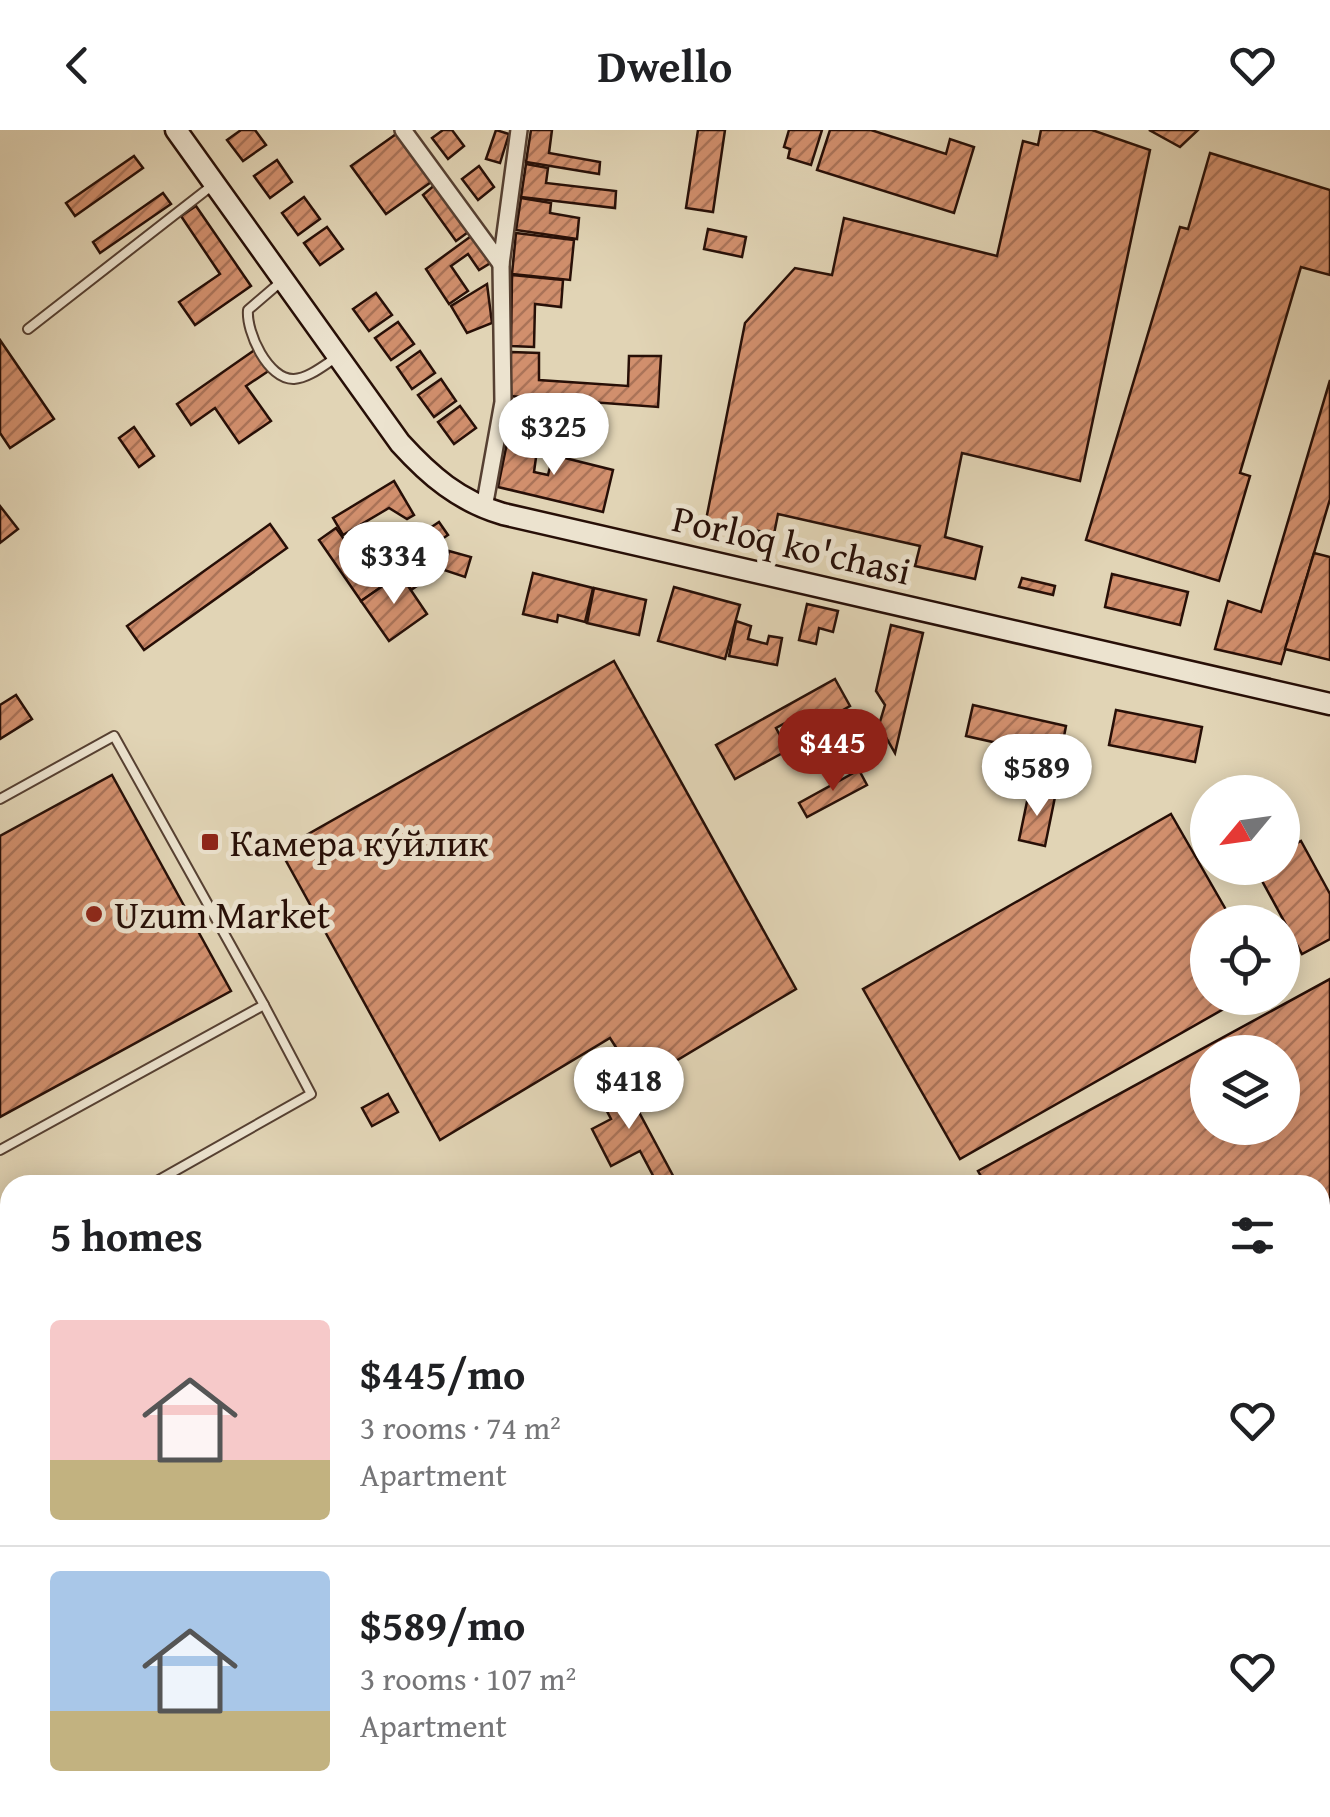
<!DOCTYPE html>
<html lang="en">
<head>
<meta charset="utf-8">
<style>
  body { margin:0; font-family:"Gentium Book Plus",serif; background:#f6f6f6; color:#202124; height:100vh; display:flex; flex-direction:column; font-size:38px; white-space:nowrap }
  * { box-sizing:border-box; margin:0 }
  p { font-size:32px; color:#757577 }
  .icon { flex:none; width:55px; height:55px; fill:none; stroke:currentColor; stroke-width:2; stroke-linecap:round; stroke-linejoin:round }
  .map { position:relative; flex:1; overflow:hidden }
  .drawer { position:absolute; left:0px; top:1045px; width:1330px; height:642px; display:flex; flex-direction:column; background:#fff; border-radius:30px 30px 0 0; box-shadow:0 5px 25px #0003 }
  .drawer>* { flex:none }
  .needle { width:65px; rotate:241deg }
  .buttons { position:absolute; left:1190px; top:645px; display:grid; gap:20px }
  .buttons a { display:grid; place-items:center; width:110px; height:110px; border-radius:50%; background:#fff; box-shadow:0 5px 25px #0003; font-size:50px }
  .price { position:absolute; translate:-50% -85px; padding:0 22px; border-radius:35px; background:#fff; color:#222; font-size:32px; line-height:65px; filter:drop-shadow(0 2px 5px #0008) }
  .price::after { content:''; position:absolute; left:50%; top:60px; width:30px; height:22px; margin-left:-15px; background:inherit; clip-path:polygon(0 0,100% 0,50% 100%) }
  .price.current { background:#8f2418; color:#fff }
  ul { padding:0; list-style:none }
  li { display:flex; align-items:center; gap:30px; height:250px; padding:0 50px }
  li+li { border-top:2px solid #e0e0e0 }
  li span { display:grid; place-items:center; flex:none; width:280px; height:200px; border-radius:10px; color:#555 }
  li>.icon { margin-inline-start:auto }
  span .icon { width:120px; height:120px; fill:#fffc; stroke-width:1 }
  li b { font-size:42px }
  h2 { display:flex; justify-content:space-between; align-items:center; height:120px; padding:0 50px; font-size:42px }
  header { display:flex; justify-content:space-between; align-items:center; height:130px; padding:0 50px; background:#fff; font-size:45px; font-weight:700 }
  .map>svg:first-child { display:block }
</style>
</head>
<body>
<header><svg class="icon" aria-label="back" viewBox="0 0 24 24"><path d="M15 5l-7 7 7 7"/></svg>Dwello<svg class="icon" aria-label="heart" viewBox="0 0 24 24"><path d="M12 20l-8-8c-3-5 5-10 8-4 3-6 11-1 8 4z"/></svg></header>
<div class="map">
<svg width="1330" height="1687" viewBox="0 0 1330 1687">
  <defs>
    <pattern id="building-hatch" width="6" height="6" patternUnits="userSpaceOnUse" patternTransform="scale(2.5)"><rect width="6" height="6" fill="#d18f6d"/><path d="M-1 1l2-2M0 6l6-6M5 7l2-2" fill="none" stroke="#aa7358"/></pattern>
  </defs>
  <rect width="100%" height="100%" fill="#e1d4b5"/>
  <filter id="stains"><feTurbulence type="fractalNoise" baseFrequency=".002" numOctaves="4"/><feColorMatrix values="0 0 0 0 .2 0 0 0 0 .09 0 0 0 0 .02 0 0 0 .5 -.17"/></filter>
  <radialGradient id="worn" r=".72"><stop offset=".6" stop-color="#630" stop-opacity="0"/><stop offset="1" stop-color="#630" stop-opacity=".3"/></radialGradient>
  <!-- building -->
  <g fill="url(#building-hatch)" stroke="#270f07" stroke-width="2.5" fill-rule="evenodd">
    <path d="M241 0H255L266 15 243 31 227 10Z"/>
    <path d="M443 0H452L464 16 448 29 432 8Z"/>
    <path d="M496 0 509 4 500 33 486 29Z"/>
    <path d="M531 0H552L549 23 600 32 599 44 526 32Z"/>
    <path d="M698 0H725L713 82 686 78Z"/>
    <path d="M789 0H822L811 35 788 28 790 19 784 17Z"/>
    <path d="M830 0H871L946 24 950 9 974 17 954 83 817 40Z"/>
    <path d="M1041 0H1092L1150 20 1080 351 962 323 945 407 982 417 975 449 915 436 920 416 778 384 774 404 706 390 745 193 795 138 832 145 844 88 997 126 1023 11 1038 15Z"/>
    <path d="M1149 0H1198L1180 17Z"/>
    <path d="M399 2 434 50 386 84 351 36Z"/>
    <path d="M1210 23 1330 60V145L1301 137 1240 343 1250 346 1219 451 1086 410 1180 97 1188 99Z"/>
    <path d="M134 26 143 38 75 86 66 73Z"/>
    <path d="M277 30 292 52 270 68 254 46Z"/>
    <path d="M526 34 548 38 546 53 616 61 615 78 521 67Z"/>
    <path d="M479 36 494 57 478 70 462 49Z"/>
    <path d="M437 53 471 100 456 111 423 65Z"/>
    <path d="M163 63 171 74 100 123 93 112Z"/>
    <path d="M304 67 320 89 298 105 282 83Z"/>
    <path d="M521 68 551 73 550 83 579 88 577 109 516 100Z"/>
    <path d="M196 76 251 156 195 195 179 172 220 144 181 86Z"/>
    <path d="M327 97 343 119 320 135 304 113Z"/>
    <path d="M708 99 746 107 742 127 704 119Z"/>
    <path d="M516 103 574 110 570 150 512 144Z"/>
    <path d="M474 104 492 132 479 140 468 124 451 136 468 161 449 174 426 139Z"/>
    <path d="M512 145 563 150 561 177 535 174 534 217 511 216Z"/>
    <path d="M487 154 492 193 467 203 451 176Z"/>
    <path d="M376 163 392 185 369 201 353 179Z"/>
    <path d="M398 192 414 214 391 230 375 208Z"/>
    <path d="M0 210 54 289 10 318 0 303Z"/>
    <path d="M256 219 270 240 246 256 271 291 239 313 215 278 191 295 177 274Z"/>
    <path d="M420 221 435 243 412 259 397 237Z"/>
    <path d="M511 222 539 223V250L628 256 629 226H661L658 277 509 266Z"/>
    <path d="M441 249 456 271 434 287 418 265Z"/>
    <path d="M1330 250V369L1281 534 1215 519 1228 471 1261 482Z"/>
    <path d="M460 276 476 298 454 314 438 292Z"/>
    <path d="M134 297 154 326 139 337 119 308Z"/>
    <path d="M508 308 538 313 534 342 548 345 553 325 613 340 603 382 498 357Z"/>
    <path d="M394 351 414 385 407 389 389 378 343 405 333 388Z"/>
    <path d="M0 376 18 399 0 413Z"/>
    <path d="M439 392 448 405 436 413 427 400Z"/>
    <path d="M270 394 287 418 144 520 127 496Z"/>
    <path d="M398 397 432 446 411 460 400 444 361 471 319 410 336 398 356 426Z"/>
    <path d="M449 421 471 427 465 447 444 440Z"/>
    <path d="M1314 423 1330 427V530L1285 519Z"/>
    <path d="M533 443 593 458 585 492 558 485 557 492 523 484Z"/>
    <path d="M400 444 427 484 389 511 361 471Z"/>
    <path d="M1112 444 1188 462 1180 495 1105 477Z"/>
    <path d="M1022 448 1055 456 1053 465 1019 457Z"/>
    <path d="M674 457 740 475 725 529 658 511Z"/>
    <path d="M594 458 646 470 639 505 587 493Z"/>
    <path d="M807 474 838 481 833 502 819 498 816 514 799 510Z"/>
    <path d="M736 491 751 496 748 509 767 514 769 506 782 508 777 535 729 526Z"/>
    <path d="M891 495 923 503 895 623 879 595 885 575 876 561Z"/>
    <path d="M614 531 796 859 639 953 610 908 440 1010 280 720Z"/>
    <path d="M835 549 850 576 797 606 789 591 776 598 788 620 735 649 716 615Z"/>
    <path d="M16 565 32 589 0 609V575Z"/>
    <path d="M973 575 1066 596 1060 627 966 606Z"/>
    <path d="M1116 580 1202 597 1195 632 1109 615Z"/>
    <path d="M859 640 867 655 807 687 799 673Z"/>
    <path d="M112 645 231 861 0 987V706Z"/>
    <path d="M1029 662 1055 667 1045 716 1019 710Z"/>
    <path d="M1171 684 1233 792H1208V868H1243L960 1029 863 859Z"/>
    <path d="M1301 711 1330 764V809L1302 824 1255 738H1282V721Z"/>
    <path d="M1330 849V1075L1320 1080V1055H986L978 1041ZM1208 922H1282V998H1208Z"/>
    <path d="M617 941 678 1055H658L640 1021 611 1036 592 999 611 989 600 968 610 962 602 949Z"/>
    <path d="M388 964 398 982 372 996 362 978Z"/>
    <path d="M1330 1171V1397L1320 1403V1177Z"/>
    <path d="M1330 1432V1658L1320 1663V1437Z"/>
    <path d="M10 1451V1491H6V1452Z"/>
    <path d="M152 1678H178L183 1687H135Z"/>
    <path d="M295 1678H593L598 1687H278Z"/>
  </g>
  <g fill="none" stroke-linecap="round" stroke-linejoin="round">
    <!-- lane casing -->
    <g stroke="#564032" stroke-width="12">
      <g id="lane">
        <path d="M283 150 248 180C246 202 268 250 294 249 309 248 324 235 337 227"/>
        <path d="M28 199 214 54"/>
        <path d="M0 669 114 606 264 875 0 1020"/>
        <path d="M150 1055 311 964 264 875"/>
        <path d="M0 1130 5 1138 10 1135"/>
        <path d="M0 1239 10 1257"/>
        <path d="M0 1292 10 1287"/>
        <path d="M24 1687 29 1678"/>
      </g>
    </g>
    <!-- street casing -->
    <g stroke="#564032" stroke-width="20">
      <g id="street">
        <path d="M403 0 501 134"/>
        <path d="M484 378 503 272 501 134 519 0"/>
      </g>
    </g>
    <!-- secondary casing -->
    <g stroke="#270f07" stroke-width="25">
      <path id="secondary" d="M176 0 400 313C430 346 459 371 503 384L1330 574"/>
    </g>
    <!-- lane -->
    <use href="#lane" stroke="#ece3cf" stroke-width="8"/>
    <!-- street -->
    <use href="#street" stroke="#ece3cf" stroke-width="15"/>
    <!-- secondary -->
    <use href="#secondary" stroke="#ece3cf" stroke-width="20"/>
  </g>
  <!-- markers -->
  <g fill="#8f2418" stroke="#ece3cf" stroke-width="4">
    <rect x="200" y="702" width="20" height="20" rx="5"/>
    <circle cx="94" cy="784" r="10"/>
  </g>
  <g text-anchor="middle" dominant-baseline="central" stroke-width="10" stroke-linejoin="round" paint-order="stroke">
    <!-- street labels -->
    <g font-size="38" fill="#270f07" stroke="#ece3cf">
      <text transform="translate(792 414) rotate(13)">Porloq ko'chasi</text>
    </g>
    <!-- poi labels -->
    <g font-size="38" fill="#270f07" stroke="#ece3cf" text-anchor="start">
      <text x="230" y="712">Камера ку́йлик</text>
      <text x="114" y="784">Uzum Market</text>
    </g>
  </g>
  <rect width="100%" height="100%" filter="url(#stains)"/>
  <rect width="100%" height="100%" fill="url(#worn)"/>
</svg>
<div class="buttons">
<a><svg class="needle" viewBox="-14 -14 28 28"><path d="M0-13l5 13h-10z" fill="#e53935"/><path d="M0 13l5-13h-10z" fill="#757577"/></svg></a>
<a><svg class="icon" aria-label="locate" viewBox="0 0 24 24"><circle cx="12" cy="12" r="6"/><path d="M12 2v4M12 18v4M2 12h4M18 12h4"/></svg></a>
<a><svg class="icon" aria-label="layers" viewBox="0 0 24 24"><path d="M12 4l9 5-9 5-9-5zM3 14l9 5 9-5"/></svg></a>
</div>
<b class="price" style="left:554px;top:348px">$325</b>
<b class="price" style="left:394px;top:477px">$334</b>
<b class="price current" style="left:833px;top:664px">$445</b>
<b class="price" style="left:1037px;top:689px">$589</b>
<b class="price" style="left:629px;top:1002px">$418</b>
<section class="drawer">
<h2>5 homes<svg class="icon" aria-label="filters" viewBox="0 0 24 24"><path d="M4 7h16M4 17h16"/><circle cx="9" cy="7" r="2"/><circle cx="15" cy="17" r="2"/></svg></h2>
<ul>
<li><span style="background:linear-gradient(#f6c9c9 70%,#c2b280 0)"><svg class="icon" aria-label="home" viewBox="0 0 24 24"><path d="M3 11l9-7 9 7M6 9v11h12V9"/></svg></span><div><b>$445/mo</b><p>3 rooms · 74 m²</p><p>Apartment</p></div><svg class="icon" aria-label="heart" viewBox="0 0 24 24"><path d="M12 20l-8-8c-3-5 5-10 8-4 3-6 11-1 8 4z"/></svg></li>
<li><span style="background:linear-gradient(#a9c7e8 70%,#c2b280 0)"><svg class="icon" aria-label="home" viewBox="0 0 24 24"><path d="M3 11l9-7 9 7M6 9v11h12V9"/></svg></span><div><b>$589/mo</b><p>3 rooms · 107 m²</p><p>Apartment</p></div><svg class="icon" aria-label="heart" viewBox="0 0 24 24"><path d="M12 20l-8-8c-3-5 5-10 8-4 3-6 11-1 8 4z"/></svg></li>
</ul>
</section>
</div>
</body>
</html>
